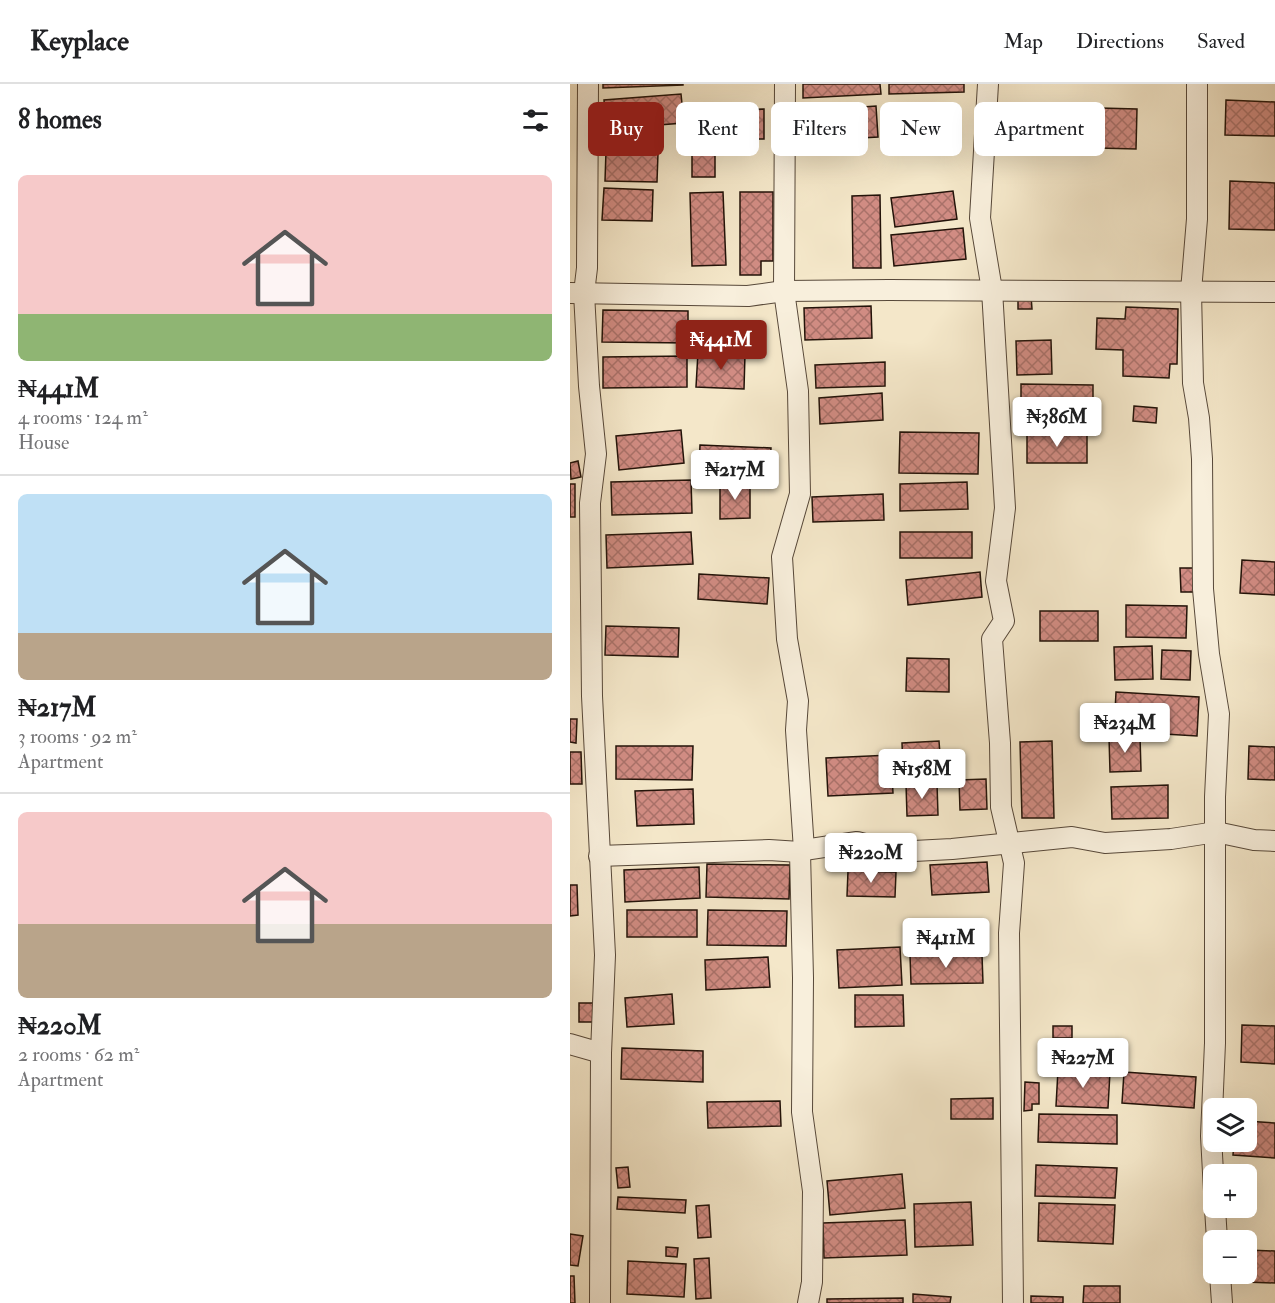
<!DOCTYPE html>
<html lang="en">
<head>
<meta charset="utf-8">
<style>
  body { margin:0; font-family:"IM FELL Double Pica",serif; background:#f2f2f2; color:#202124; height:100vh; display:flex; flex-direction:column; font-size:22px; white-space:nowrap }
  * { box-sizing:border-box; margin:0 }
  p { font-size:20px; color:#757577 }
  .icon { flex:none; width:33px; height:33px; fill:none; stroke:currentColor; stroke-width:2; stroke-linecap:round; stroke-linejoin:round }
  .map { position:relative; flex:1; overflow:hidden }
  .panel { display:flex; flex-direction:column; background:#fff; width:570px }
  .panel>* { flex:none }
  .guide { position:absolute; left:18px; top:18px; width:570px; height:54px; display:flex; gap:12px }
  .tools { position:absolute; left:633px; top:1014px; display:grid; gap:12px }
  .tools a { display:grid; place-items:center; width:54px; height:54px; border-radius:9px; background:#fff; box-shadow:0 6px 24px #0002; font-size:30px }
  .price { position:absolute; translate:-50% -51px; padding:0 14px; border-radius:6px; background:#fff; color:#222; font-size:20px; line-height:39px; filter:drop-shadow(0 2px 3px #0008) }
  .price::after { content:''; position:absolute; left:50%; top:36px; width:18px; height:14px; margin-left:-9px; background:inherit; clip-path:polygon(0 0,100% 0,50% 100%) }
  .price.active { background:#8f2418; color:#fff }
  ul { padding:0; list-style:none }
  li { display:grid; align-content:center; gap:12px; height:318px; padding:0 18px }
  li+li { border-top:2px solid #e0e0e0 }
  li span { display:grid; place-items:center; height:186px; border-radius:9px; color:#555 }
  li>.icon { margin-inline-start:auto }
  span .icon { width:108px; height:108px; fill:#fffc; stroke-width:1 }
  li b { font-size:26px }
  h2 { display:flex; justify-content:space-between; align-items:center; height:72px; padding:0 18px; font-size:26px }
  .pill { padding:0 21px; border-radius:9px; background:#fff; box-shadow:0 6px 24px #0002; font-size:21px; line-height:54px }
  .pill.active { background:#8f2418; color:#fff }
  header { display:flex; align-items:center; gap:36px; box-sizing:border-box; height:84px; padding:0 30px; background:#fff; border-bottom:2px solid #e0e0e0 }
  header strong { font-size:28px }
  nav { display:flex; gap:33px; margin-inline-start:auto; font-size:21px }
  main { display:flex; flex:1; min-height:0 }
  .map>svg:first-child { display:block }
</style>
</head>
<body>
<header>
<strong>Keyplace</strong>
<nav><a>Map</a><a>Directions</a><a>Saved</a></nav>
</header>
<main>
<section class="panel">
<h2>8 homes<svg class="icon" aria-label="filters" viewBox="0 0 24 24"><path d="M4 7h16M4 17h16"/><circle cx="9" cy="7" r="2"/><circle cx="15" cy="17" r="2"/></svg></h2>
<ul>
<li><span style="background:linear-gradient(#f6c9c9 75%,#8fb573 0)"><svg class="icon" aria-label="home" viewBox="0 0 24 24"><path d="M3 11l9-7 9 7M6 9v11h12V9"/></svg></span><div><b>₦441M</b><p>4 rooms · 124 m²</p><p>House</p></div></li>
<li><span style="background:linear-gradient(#bfe0f5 75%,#b9a48a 0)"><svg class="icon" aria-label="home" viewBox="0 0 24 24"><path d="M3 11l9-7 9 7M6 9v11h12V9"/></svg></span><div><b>₦217M</b><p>3 rooms · 92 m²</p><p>Apartment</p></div></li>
<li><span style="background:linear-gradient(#f6c9c9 60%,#b9a48a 0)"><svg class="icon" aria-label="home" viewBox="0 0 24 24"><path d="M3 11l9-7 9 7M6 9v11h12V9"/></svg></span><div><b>₦220M</b><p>2 rooms · 62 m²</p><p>Apartment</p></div></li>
</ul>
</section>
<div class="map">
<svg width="705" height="1219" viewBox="0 0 705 1219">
  <defs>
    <pattern id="building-cross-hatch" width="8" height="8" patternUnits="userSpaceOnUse" patternTransform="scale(1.5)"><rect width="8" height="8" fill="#d18c83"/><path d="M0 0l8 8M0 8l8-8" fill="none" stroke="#a97169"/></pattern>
  </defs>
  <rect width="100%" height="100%" fill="#f4e7c9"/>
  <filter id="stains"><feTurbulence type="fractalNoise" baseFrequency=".00333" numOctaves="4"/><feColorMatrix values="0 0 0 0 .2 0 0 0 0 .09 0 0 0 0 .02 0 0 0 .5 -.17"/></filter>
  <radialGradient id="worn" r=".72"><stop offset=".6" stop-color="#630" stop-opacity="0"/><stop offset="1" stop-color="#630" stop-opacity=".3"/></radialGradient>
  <!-- building -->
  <g fill="url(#building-cross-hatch)" stroke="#231309" stroke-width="1.5">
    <path d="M33 0H113V1L33 4Z"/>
    <path d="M233 0H310L311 10 233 14Z"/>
    <path d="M319 0H394V8L319 10Z"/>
    <path d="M111 10 114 39 36 45 34 16Z"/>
    <path d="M656 16 705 18V52L655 51Z"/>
    <path d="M306 22 308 53 237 57 235 27Z"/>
    <path d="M491 23 567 25 566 65 490 63Z"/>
    <path d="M194 25V55H154V26Z"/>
    <rect x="122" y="64" width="23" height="29"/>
    <path d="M36 67 88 69 87 98 35 97Z"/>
    <path d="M660 97 705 99V146L659 145Z"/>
    <path d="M34 104 83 106 82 137 32 136Z"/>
    <path d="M383 107 387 135 325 143 321 114Z"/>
    <path d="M153 108 156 181 122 182 120 109Z"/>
    <path d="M170 108H203V177H191V191H170Z"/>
    <path d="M310 111 311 184H283L282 112Z"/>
    <path d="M393 144 396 175 324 182 321 151Z"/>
    <path d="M448 212H461L462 225H448Z"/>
    <path d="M301 222 302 254 235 256 234 224Z"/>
    <path d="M556 223 608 225 607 280H600L599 294 553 292V266L526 265 527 234 555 235Z"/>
    <path d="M33 226 118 227V259L32 258Z"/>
    <path d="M481 256 482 290 447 291 446 257Z"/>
    <path d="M128 268 175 270 174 305 126 303Z"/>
    <path d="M117 272V303L33 304V273Z"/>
    <path d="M315 278V302L246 304 245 281Z"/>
    <path d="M451 300 523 301V336H451Z"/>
    <path d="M312 309 313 336 250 340 249 314Z"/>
    <path d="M564 322 587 324 586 339 563 337Z"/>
    <path d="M111 346 114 379 49 386 46 352Z"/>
    <path d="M330 348 409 349 408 390 329 389Z"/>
    <path d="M457 349 517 350V379H457Z"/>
    <path d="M130 361 201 364 199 391 129 387Z"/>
    <path d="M8 377 11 393 1 395 0 379Z"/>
    <path d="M121 396 122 429 42 431 41 398Z"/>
    <path d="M397 398 398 425 330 427V400Z"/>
    <path d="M180 399V434L150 435V400Z"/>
    <rect x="0" y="400" width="5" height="33"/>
    <path d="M313 410 314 436 243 438 242 413Z"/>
    <path d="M121 448 123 480 37 484 36 451Z"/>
    <rect x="330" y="448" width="72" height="26"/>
    <path d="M672 476 705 478V511L670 509Z"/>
    <path d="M610 484H626V508H611Z"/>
    <path d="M410 488 412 513 338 521 336 496Z"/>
    <path d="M129 490 199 494 197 520 128 515Z"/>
    <path d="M556 521 617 522 616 554 556 553Z"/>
    <rect x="470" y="527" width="58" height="30"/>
    <path d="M36 542 109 544 108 573 35 571Z"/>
    <path d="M582 562 583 595 545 596 544 563Z"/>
    <path d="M592 566 621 567 620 596 591 595Z"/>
    <path d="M337 574 379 575V608L336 607Z"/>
    <path d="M546 608 629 613 627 652 544 647Z"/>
    <path d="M0 635H7L6 659 0 658Z"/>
    <path d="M570 652 571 687 540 688 539 653Z"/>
    <path d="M369 657 371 683 333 685 332 659Z"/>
    <path d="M482 657 484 734H452L450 658Z"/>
    <path d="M46 662H123L122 696 46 695Z"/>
    <path d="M679 662 705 663V696L678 695Z"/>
    <path d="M0 668H11L12 700H0Z"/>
    <path d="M321 671 323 709 258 712 256 674Z"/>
    <path d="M416 695 417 725 390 726 389 696Z"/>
    <path d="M367 699 368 731 337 732 336 700Z"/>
    <path d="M598 701V734L542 735 541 703Z"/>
    <path d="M123 705 124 740 67 742 65 707Z"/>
    <path d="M417 778 419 808 362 811 360 781Z"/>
    <path d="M137 780 220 781 219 815 136 813Z"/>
    <path d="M129 783 130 814 55 818 54 786Z"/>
    <path d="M278 787 326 788 325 813 277 812Z"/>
    <path d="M0 801H7L8 831 0 832Z"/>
    <rect x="57" y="826" width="70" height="27"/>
    <path d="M138 826 217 827 216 862 137 861Z"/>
    <path d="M330 863 332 901 269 904 267 866Z"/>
    <path d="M340 871H412L413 899 341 900Z"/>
    <path d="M198 873 200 903 136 906 135 876Z"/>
    <path d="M102 910 104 940 57 943 55 914Z"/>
    <path d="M285 911H333L334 942 285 943Z"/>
    <rect x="9" y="919" width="14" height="19"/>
    <path d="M672 941 705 942V980L671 978Z"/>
    <rect x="483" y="942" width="19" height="12"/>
    <path d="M52 964 133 967V998L51 995Z"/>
    <path d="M488 986 540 988 538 1024 486 1022Z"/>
    <path d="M554 988 626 993 624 1024 552 1019Z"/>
    <path d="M455 998 469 999V1020H462V1026L454 1027Z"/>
    <path d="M423 1014V1035H381V1015Z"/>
    <path d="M210 1017 211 1042 138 1044 137 1018Z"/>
    <path d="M469 1030 547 1031V1060L468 1058Z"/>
    <path d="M676 1037 705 1039V1074L663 1071 664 1058H676Z"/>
    <path d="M466 1081 547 1084 545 1114 465 1112Z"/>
    <path d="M58 1083 60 1103 48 1104 46 1084Z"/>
    <path d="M332 1090 335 1124 260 1131 257 1097Z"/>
    <path d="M48 1113 116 1116 115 1129 47 1125Z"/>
    <path d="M401 1118 403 1161 345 1163 344 1120Z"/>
    <path d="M469 1119 545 1121 543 1160 468 1157Z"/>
    <path d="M139 1121 141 1153 128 1154 126 1122Z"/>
    <path d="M335 1136 337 1171 254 1174 253 1139Z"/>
    <path d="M0 1150 13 1152 8 1182 0 1181Z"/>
    <path d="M96 1163 108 1164 107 1173 96 1172Z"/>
    <path d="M677 1166 705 1167V1199L676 1198Z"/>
    <path d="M139 1174 141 1214 126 1215 124 1175Z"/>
    <path d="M58 1177 116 1180 114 1213 57 1210Z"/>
    <path d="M0 1192H4L5 1219H0Z"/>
    <path d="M514 1202H550V1219H513Z"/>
    <path d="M343 1210 381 1213 380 1219H343Z"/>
    <path d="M461 1212 493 1213V1219H461Z"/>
    <path d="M333 1214V1219H257V1215Z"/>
  </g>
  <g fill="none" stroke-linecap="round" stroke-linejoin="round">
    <!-- minor casing -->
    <g stroke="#574839" stroke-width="22">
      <g id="minor">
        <path d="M18 0 17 184 14 209 19 302 26 370 20 419 22 612 35 871 31 969 30 1219"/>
        <path d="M215 0 214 207 228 307 230 410 212 473 217 555 228 617 226 646 234 766 230 768 233 894 232 1028 243 1107 242 1198 238 1219"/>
        <path d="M418 0 410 134 422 206 435 424 426 497 434 537 422 555 430 659 431 723 444 779 439 849 443 1219"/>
        <path d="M627 0V135L621 207 623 299 629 334 632 375 633 505 639 570 649 630 645 713V959L641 1052 644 1107"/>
        <path d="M0 209 178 212 214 207 319 206 705 208"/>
        <path d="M234 766 287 758 325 768 382 765 502 753 535 759 601 755 646 748 684 756 705 757"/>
        <path d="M29 772 199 766 230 768"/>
        <path d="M0 960 31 969"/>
        <path d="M645 1124 647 1156"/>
        <path d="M650 1190 652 1219"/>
      </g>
    </g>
    <!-- minor -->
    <use href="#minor" stroke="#f8efdc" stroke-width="20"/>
  </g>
  <rect width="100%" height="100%" filter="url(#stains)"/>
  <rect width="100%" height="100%" fill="url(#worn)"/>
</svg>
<div class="tools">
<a><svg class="icon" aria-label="layers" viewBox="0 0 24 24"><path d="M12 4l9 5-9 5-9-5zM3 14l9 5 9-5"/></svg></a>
<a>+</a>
<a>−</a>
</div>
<b class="price active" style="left:151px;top:287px">₦441M</b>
<b class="price" style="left:487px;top:364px">₦386M</b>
<b class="price" style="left:165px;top:417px">₦217M</b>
<b class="price" style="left:555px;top:670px">₦234M</b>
<b class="price" style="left:352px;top:716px">₦158M</b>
<b class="price" style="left:301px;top:800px">₦220M</b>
<b class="price" style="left:376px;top:885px">₦411M</b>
<b class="price" style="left:513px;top:1005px">₦227M</b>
<div class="guide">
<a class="pill active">Buy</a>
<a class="pill">Rent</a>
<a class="pill">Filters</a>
<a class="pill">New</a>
<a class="pill">Apartment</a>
</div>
</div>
</main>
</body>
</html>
